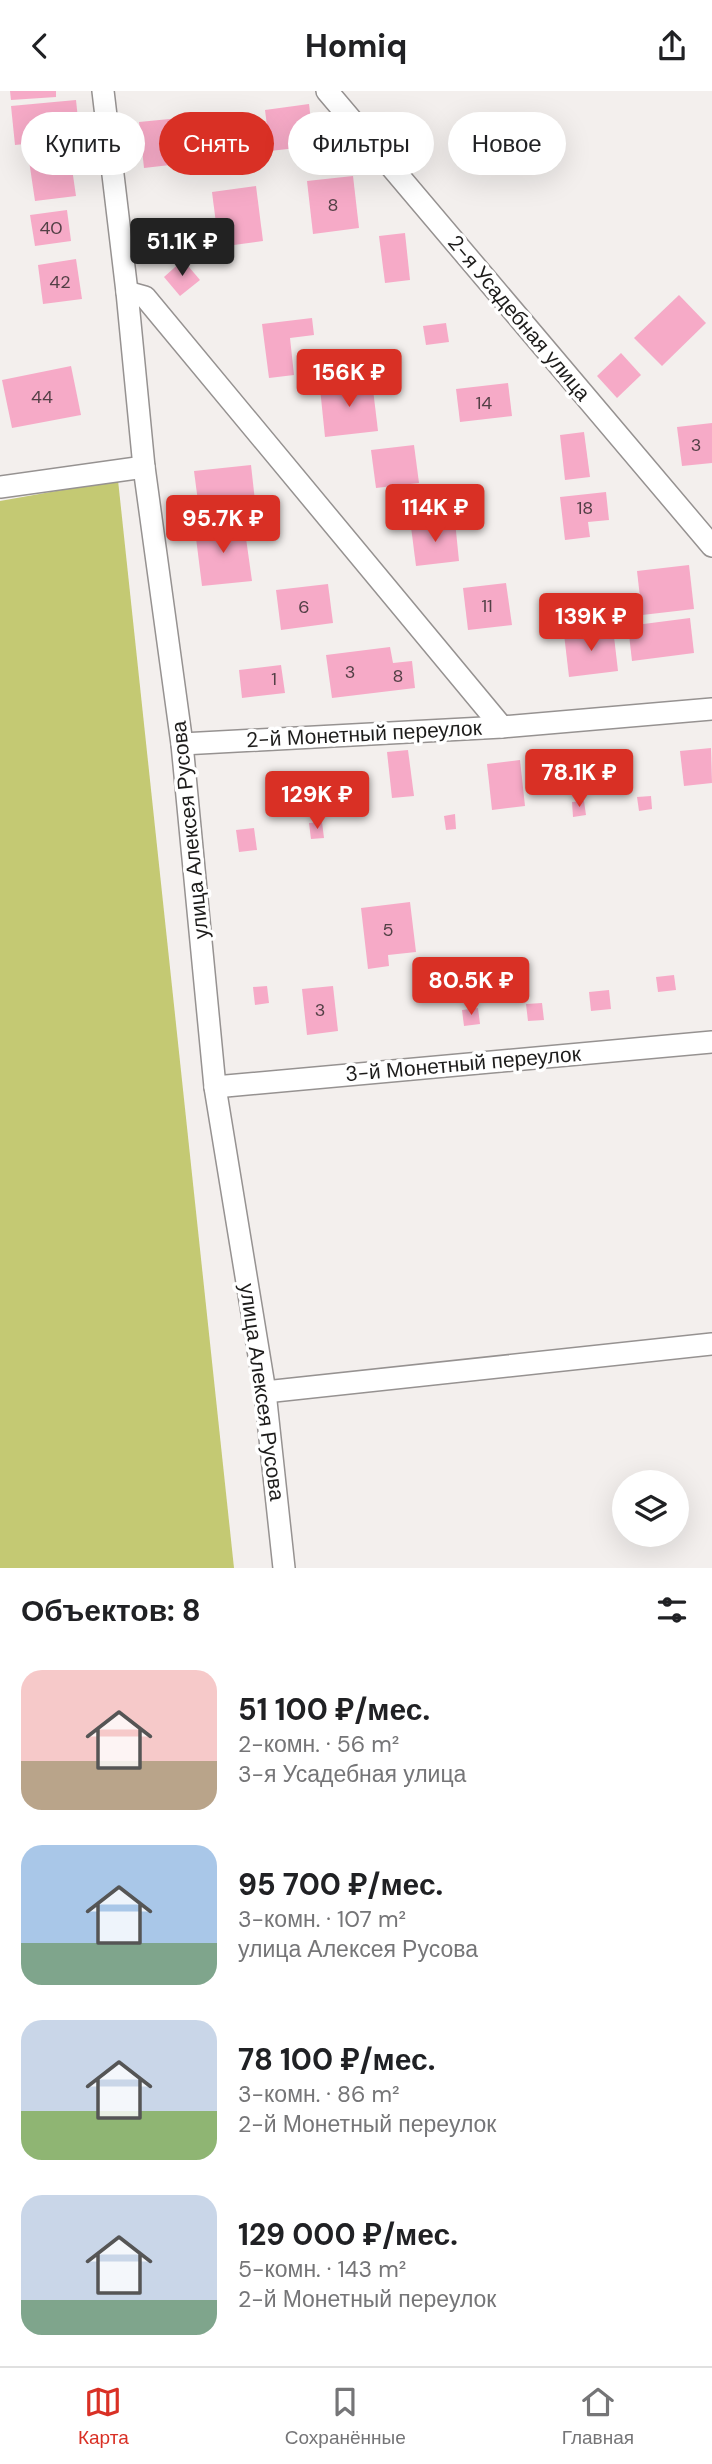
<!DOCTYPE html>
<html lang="ru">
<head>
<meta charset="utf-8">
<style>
  body { margin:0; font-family:"DM Sans",sans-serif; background:#f6f6f6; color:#202124; height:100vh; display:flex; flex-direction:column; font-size:26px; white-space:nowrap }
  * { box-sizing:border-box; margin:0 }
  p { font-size:23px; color:#757577 }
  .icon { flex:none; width:38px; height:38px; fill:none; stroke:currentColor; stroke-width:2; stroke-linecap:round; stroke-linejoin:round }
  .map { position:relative; height:1477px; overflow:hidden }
  .side { display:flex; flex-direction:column; background:#fff; flex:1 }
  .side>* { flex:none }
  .hud { position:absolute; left:21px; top:21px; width:670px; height:63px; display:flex; gap:14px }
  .fabs { position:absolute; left:612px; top:1379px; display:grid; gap:14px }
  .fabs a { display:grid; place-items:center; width:77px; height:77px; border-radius:50%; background:#fff; box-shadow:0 7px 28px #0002; font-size:35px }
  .price { position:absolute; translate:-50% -60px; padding:0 16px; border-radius:7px; background:#d93025; color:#fff; font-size:23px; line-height:46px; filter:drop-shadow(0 2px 4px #0008) }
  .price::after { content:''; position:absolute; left:50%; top:42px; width:21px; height:16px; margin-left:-10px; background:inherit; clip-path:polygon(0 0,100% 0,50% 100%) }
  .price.selected { background:#222; color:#fff }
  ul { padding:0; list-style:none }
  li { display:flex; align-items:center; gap:21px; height:175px; padding:0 21px }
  li span { display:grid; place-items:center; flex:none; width:196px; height:140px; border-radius:21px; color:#555 }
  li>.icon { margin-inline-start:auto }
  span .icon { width:84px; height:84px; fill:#fffc; stroke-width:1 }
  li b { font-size:30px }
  h2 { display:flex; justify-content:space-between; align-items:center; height:84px; padding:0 21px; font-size:30px }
  .pill { padding:0 24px; border-radius:32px; background:#fff; box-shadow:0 7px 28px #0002; font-size:24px; line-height:63px }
  .pill.selected { background:#d93025; color:#fff }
  header { display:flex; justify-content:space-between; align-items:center; height:91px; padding:0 21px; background:#fff; font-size:32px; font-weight:700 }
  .tab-bar { display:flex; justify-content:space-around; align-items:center; height:98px; border-top:2px solid #e0e0e0; background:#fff; font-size:19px; color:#757577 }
  .tab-bar a { display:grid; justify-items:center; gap:4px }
  .tab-bar .selected { color:#d93025 }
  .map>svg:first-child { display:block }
</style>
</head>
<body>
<header><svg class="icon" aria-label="back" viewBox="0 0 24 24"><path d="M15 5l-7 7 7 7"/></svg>Homiq<svg class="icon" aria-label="share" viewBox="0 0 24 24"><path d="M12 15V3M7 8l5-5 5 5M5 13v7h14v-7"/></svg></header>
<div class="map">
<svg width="712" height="1477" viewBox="0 0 712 1477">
  <rect width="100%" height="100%" fill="#f3efed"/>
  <!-- green -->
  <path fill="#c4c973" d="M118 389 234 1477H0V410Z"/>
  <!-- building -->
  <g fill="#f6aac7">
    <path d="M10 0H56V6L11 9Z"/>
    <path d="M76 9 80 47 15 54 11 15Z"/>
    <path d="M309 13 314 55 270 60 265 19Z"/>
    <path d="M190 26 196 71 144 77 139 31Z"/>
    <path d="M68 50 76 105 35 110 27 56Z"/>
    <path d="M353 85 359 137 313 143 307 90Z"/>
    <path d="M256 95 263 150 219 156 212 101Z"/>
    <path d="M67 119 71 150 35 155 30 124Z"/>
    <path d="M405 142 410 189 385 192 379 145Z"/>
    <path d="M76 168 82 208 43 213 38 174Z"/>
    <path d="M183 169 200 189 180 205 164 186Z"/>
    <path d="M679 204 706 232 662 275 634 247Z"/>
    <path d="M312 227 314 244 290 247 294 284 269 287 262 233Z"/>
    <path d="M446 232 449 251 426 254 423 235Z"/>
    <path d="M621 262 641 284 617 307 597 285Z"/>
    <path d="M71 275 81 324 12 337 2 289Z"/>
    <path d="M372 290 378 340 325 346 320 297Z"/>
    <path d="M508 292 512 325 460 331 456 298Z"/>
    <path d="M712 332V372L682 375 677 336Z"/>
    <path d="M584 341 590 386 565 389 560 344Z"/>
    <path d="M414 354 419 392 376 397 371 359Z"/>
    <path d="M251 374 256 419 200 426 194 380Z"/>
    <path d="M606 401 609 429 588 431 590 446 565 449 560 406Z"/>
    <path d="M455 430 459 470 416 475 411 436Z"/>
    <path d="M244 433 252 490 202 495 195 439Z"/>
    <path d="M689 474 694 518 642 524 637 480Z"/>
    <path d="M506 492 512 534 468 539 463 497Z"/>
    <path d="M328 493 333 532 281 539 276 499Z"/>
    <path d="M690 527 694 562 632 570 628 535Z"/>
    <path d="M613 537 618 580 569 586 564 543Z"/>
    <path d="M390 556 393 572 412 570 415 597 332 607 326 564Z"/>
    <path d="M281 574 285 602 242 607 239 579Z"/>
    <path d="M711 657 712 692 684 695 680 660Z"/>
    <path d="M408 659 414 705 392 707 387 661Z"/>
    <path d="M520 669 525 715 492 719 487 673Z"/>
    <path d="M651 705 652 718 639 720 637 706Z"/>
    <path d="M584 710 586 724 573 726 572 711Z"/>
    <path d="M455 723 456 738 446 739 444 725Z"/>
    <path d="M322 731 324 747 311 748 309 732Z"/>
    <path d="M254 737 257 759 239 761 236 739Z"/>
    <path d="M410 811 416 861 388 864 389 875 368 878 361 817Z"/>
    <path d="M674 884 676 899 658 901 656 886Z"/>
    <path d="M267 895 269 912 255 914 253 896Z"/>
    <path d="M333 895 338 940 307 944 302 898Z"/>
    <path d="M609 899 611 918 591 920 589 901Z"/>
    <path d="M542 912 544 929 528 930 526 913Z"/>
    <path d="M478 917 480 933 464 935 462 919Z"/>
  </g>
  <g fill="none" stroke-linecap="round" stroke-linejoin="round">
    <!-- street casing -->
    <g stroke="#969291" stroke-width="24">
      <g id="street">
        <path d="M103 0 127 201 144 376 182 653 215 996 265 1301 284 1477"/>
        <path d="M327 0 712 455"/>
        <path d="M127 201 145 206 502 636"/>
        <path d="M0 396 144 376"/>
        <path d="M182 653 502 636 712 618"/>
        <path d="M215 996 712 951"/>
        <path d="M265 1301 712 1253"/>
      </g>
    </g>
    <!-- street -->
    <use href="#street" stroke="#fff" stroke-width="21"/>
  </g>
  <g text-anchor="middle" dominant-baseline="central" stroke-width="7" stroke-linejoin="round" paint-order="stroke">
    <!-- number labels -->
    <g font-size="18" fill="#534046">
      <text x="333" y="114">8</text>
      <text x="51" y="137">40</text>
      <text x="60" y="191">42</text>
      <text x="42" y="306">44</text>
      <text x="484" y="312">14</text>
      <text x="696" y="354">3</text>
      <text x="585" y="417">18</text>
      <text x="487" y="515">11</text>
      <text x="304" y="516">6</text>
      <text x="350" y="581">3</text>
      <text x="398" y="585">8</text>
      <text x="274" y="588">1</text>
      <text x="388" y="839">5</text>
      <text x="320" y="919">3</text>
    </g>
    <!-- street labels -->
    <g font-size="21" fill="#1d1c1b" stroke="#fff">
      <text transform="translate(519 227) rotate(50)">2-я Усадебная улица</text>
      <text transform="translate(364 643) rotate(-3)">2-й Монетный переулок</text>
      <text transform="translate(190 739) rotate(-96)">улица Алексея Русова</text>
      <text transform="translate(463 973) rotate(-5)">3-й Монетный переулок</text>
      <text transform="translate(262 1301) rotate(82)">улица Алексея Русова</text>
    </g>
  </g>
</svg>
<div class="fabs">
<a><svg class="icon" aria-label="layers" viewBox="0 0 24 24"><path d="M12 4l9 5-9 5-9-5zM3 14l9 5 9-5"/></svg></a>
</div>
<b class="price selected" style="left:182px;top:187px">51.1K ₽</b>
<b class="price" style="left:349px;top:318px">156K ₽</b>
<b class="price" style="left:435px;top:453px">114K ₽</b>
<b class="price" style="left:223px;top:464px">95.7K ₽</b>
<b class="price" style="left:591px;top:562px">139K ₽</b>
<b class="price" style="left:579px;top:718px">78.1K ₽</b>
<b class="price" style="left:317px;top:740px">129K ₽</b>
<b class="price" style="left:471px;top:926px">80.5K ₽</b>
<div class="hud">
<a class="pill">Купить</a>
<a class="pill selected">Снять</a>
<a class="pill">Фильтры</a>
<a class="pill">Новое</a>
</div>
</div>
<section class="side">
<h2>Объектов: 8<svg class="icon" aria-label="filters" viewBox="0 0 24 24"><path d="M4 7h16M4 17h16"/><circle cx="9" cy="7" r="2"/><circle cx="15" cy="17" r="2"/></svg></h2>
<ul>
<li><span style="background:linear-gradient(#f6c9c9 65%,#b9a48a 0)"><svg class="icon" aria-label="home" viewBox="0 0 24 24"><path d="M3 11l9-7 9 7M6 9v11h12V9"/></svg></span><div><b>51 100 ₽/мес.</b><p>2-комн. · 56 m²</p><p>3-я Усадебная улица</p></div></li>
<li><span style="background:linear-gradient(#a9c7e8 70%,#7fa58c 0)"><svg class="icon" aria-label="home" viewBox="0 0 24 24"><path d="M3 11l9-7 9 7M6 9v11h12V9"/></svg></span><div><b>95 700 ₽/мес.</b><p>3-комн. · 107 m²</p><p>улица Алексея Русова</p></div></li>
<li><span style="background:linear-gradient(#c9d6e8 65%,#8fb573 0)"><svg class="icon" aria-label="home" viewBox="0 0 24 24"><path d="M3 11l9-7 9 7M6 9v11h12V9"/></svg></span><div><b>78 100 ₽/мес.</b><p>3-комн. · 86 m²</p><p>2-й Монетный переулок</p></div></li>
<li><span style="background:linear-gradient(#c9d6e8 75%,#7fa58c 0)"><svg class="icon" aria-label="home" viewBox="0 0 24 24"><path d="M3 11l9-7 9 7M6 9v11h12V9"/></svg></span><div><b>129 000 ₽/мес.</b><p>5-комн. · 143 m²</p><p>2-й Монетный переулок</p></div></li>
</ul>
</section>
<nav class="tab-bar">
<a class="selected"><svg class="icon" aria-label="map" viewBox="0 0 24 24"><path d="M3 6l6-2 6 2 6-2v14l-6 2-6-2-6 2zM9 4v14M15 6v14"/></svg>Карта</a>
<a><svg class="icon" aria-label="saved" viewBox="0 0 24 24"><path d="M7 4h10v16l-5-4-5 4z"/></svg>Сохранённые</a>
<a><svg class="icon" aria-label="home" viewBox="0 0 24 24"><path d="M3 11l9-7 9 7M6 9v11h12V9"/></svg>Главная</a>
</nav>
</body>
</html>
